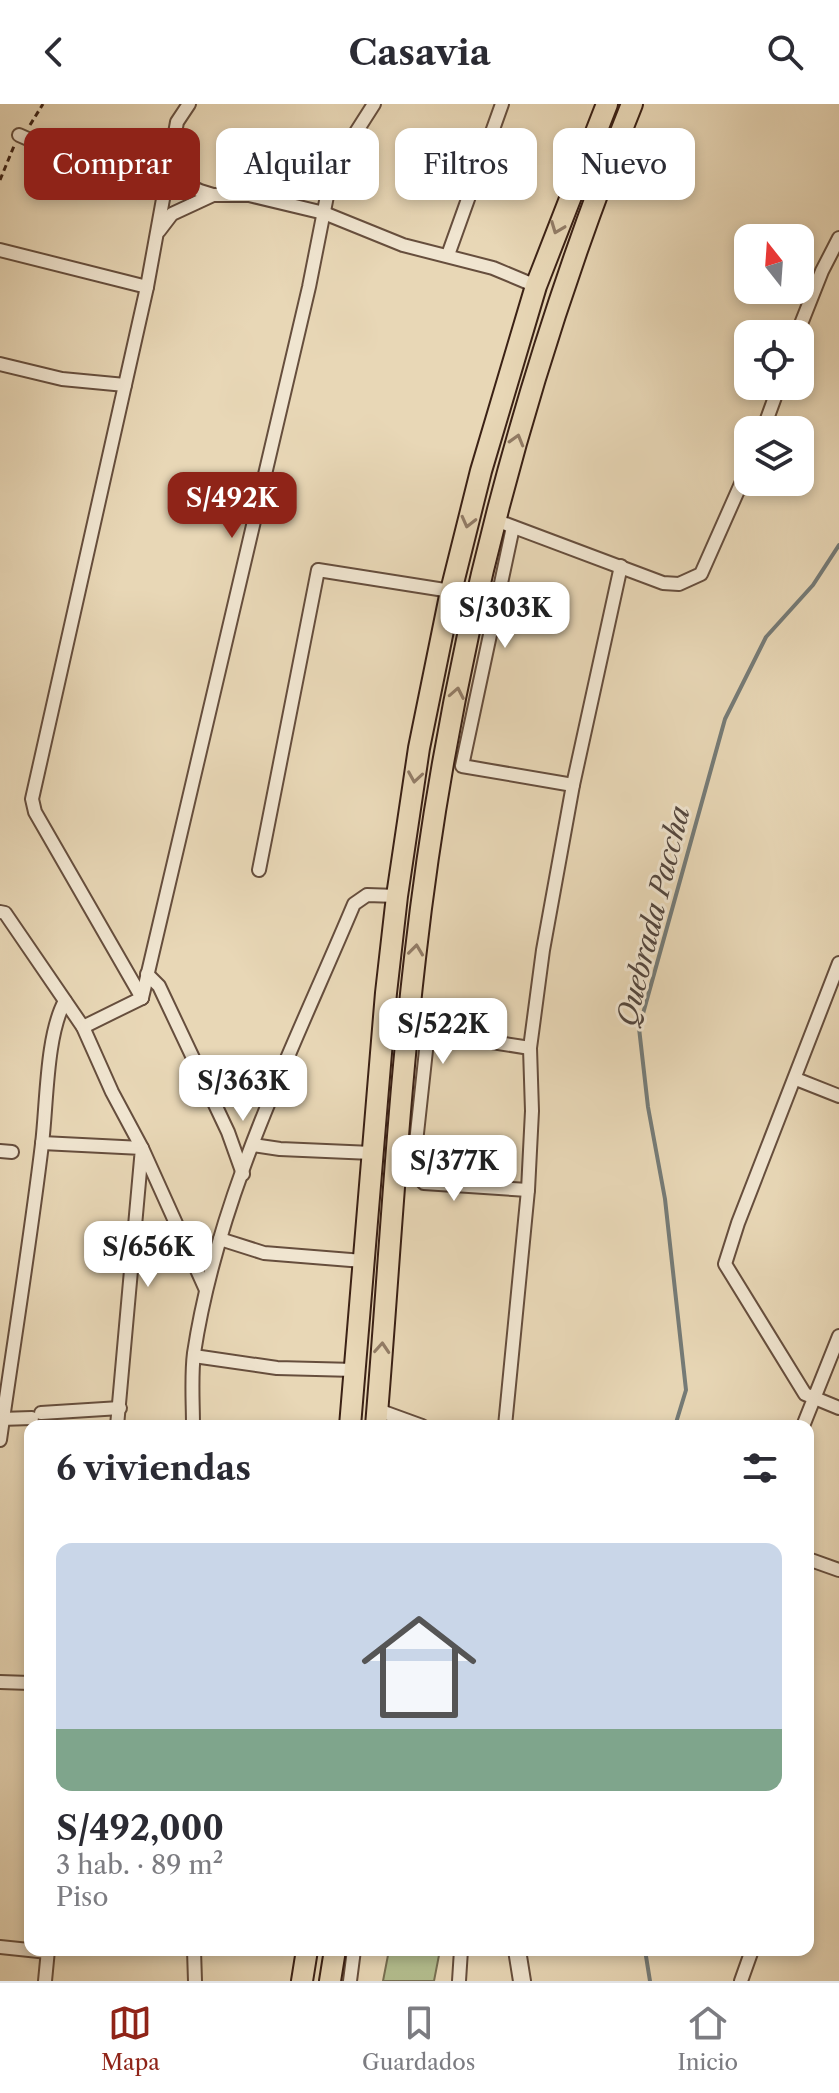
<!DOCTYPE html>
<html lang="es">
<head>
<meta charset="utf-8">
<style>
  body { margin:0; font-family:"Libre Caslon Text",serif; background:#f7f7f7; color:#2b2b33; height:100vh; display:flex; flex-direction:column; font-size:30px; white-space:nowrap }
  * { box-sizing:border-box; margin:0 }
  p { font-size:26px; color:#7c7c81 }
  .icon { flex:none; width:44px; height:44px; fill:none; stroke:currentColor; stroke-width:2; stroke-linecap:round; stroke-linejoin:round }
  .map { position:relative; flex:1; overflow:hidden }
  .details { position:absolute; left:24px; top:1316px; width:790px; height:536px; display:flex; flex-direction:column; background:#fff; border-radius:16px; box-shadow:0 4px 12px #0003 }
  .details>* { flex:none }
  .hud { position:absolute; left:24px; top:24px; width:792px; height:72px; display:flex; gap:16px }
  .needle { width:52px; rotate:343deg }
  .buttons { position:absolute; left:734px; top:120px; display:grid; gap:16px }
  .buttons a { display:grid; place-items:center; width:80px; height:80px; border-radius:16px; background:#fff; box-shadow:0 4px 12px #0003; font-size:40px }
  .price { position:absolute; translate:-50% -68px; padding:0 18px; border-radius:16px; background:#fff; color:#222; font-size:26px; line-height:52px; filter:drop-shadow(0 2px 4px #0008) }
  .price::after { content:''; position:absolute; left:50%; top:48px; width:24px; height:18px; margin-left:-12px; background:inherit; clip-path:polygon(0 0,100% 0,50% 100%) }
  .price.selected { background:#8f2418; color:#fff }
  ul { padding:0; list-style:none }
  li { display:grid; align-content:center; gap:16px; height:424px; padding:0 32px }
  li+li { border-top:2px solid #e1e1e2 }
  li span { display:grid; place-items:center; height:248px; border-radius:16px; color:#555 }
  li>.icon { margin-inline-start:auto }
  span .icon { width:144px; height:144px; fill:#fffc; stroke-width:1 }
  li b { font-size:34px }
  h2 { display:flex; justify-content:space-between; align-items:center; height:96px; padding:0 32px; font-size:34px }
  .tag { padding:0 28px; border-radius:16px; background:#fff; box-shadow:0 4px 12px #0003; font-size:28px; line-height:72px }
  .tag.selected { background:#8f2418; color:#fff }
  header { display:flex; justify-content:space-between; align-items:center; height:104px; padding:0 32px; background:#fff; font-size:36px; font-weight:800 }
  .tabs { display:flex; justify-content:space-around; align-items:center; height:112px; border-top:2px solid #e1e1e2; background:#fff; font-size:22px; color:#7c7c81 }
  .tabs a { display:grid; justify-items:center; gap:4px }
  .tabs .selected { color:#8f2418 }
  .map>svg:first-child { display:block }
</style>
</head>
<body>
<header><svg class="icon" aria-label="back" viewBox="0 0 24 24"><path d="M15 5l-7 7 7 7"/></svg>Casavia<svg class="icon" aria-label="search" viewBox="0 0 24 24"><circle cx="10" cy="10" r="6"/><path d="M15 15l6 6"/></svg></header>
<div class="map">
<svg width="839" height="1877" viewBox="0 0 839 1877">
  <rect width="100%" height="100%" fill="#e8d7b6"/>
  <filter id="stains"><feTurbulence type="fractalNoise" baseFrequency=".0025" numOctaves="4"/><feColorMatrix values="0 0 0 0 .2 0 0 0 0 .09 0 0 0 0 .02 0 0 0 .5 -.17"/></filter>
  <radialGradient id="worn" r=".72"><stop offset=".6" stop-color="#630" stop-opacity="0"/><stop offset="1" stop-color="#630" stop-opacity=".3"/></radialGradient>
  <!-- green -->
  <path fill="#b4bf90" stroke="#787052" stroke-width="2" d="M389 1846H440L434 1877H383Z"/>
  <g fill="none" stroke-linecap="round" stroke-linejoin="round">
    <!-- stream -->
    <g stroke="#757b77" stroke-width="4">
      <path d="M675 1322 686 1286 665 1095 648 1003 639 924 725 615 766 533 813 481 839 441"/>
      <path d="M645 1846 650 1877"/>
    </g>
    <!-- minor casing -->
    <g stroke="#664e3d" stroke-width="16">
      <g id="minor">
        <path d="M19 31 64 51 166 76"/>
        <path d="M171 52 190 82 200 87 213 91H249L324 109 403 141 493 164 536 182"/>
        <path d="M159 127 172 110 213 91"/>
        <path d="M0 146 147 183"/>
        <path d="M448 151 502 0"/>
        <path d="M797 230 822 167 839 134"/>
        <path d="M0 260 62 275 125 281"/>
        <path d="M763 326 779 282"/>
        <path d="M506 420 663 479 679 480 701 470 748 364"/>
        <path d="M513 423 462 662 573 681"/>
        <path d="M259 766 318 466 451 487"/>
        <path d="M0 808 5 809 83 923 112 988 142 1044 206 1186"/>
        <path d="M839 859 738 1119 725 1160 805 1290 839 1304"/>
        <path d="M147 870 159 882 228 1028 243 1070"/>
        <path d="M142 894 35 708 32 695 147 183 177 18 189 0"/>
        <path d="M142 894 309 183 328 87 337 58 374 0"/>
        <path d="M83 923 142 894"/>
        <path d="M796 975 839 992"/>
        <path d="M42 1039 142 1044 117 1322"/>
        <path d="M253 1041 280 1045 372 1049"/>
        <path d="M0 1047 12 1048"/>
        <path d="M408 1056 414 1057 417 1072 424 1079 528 1086"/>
        <path d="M414 1057 428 928 530 944"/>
        <path d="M220 1135 264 1149 363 1157"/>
        <path d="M194 1252 277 1264 355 1266"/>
        <path d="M378 1306 422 1322"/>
        <path d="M41 1309 120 1304"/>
        <path d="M0 1315 32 1314"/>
        <path d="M193 1322C193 1298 191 1272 194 1249 218 1091 293 945 354 800L367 791 397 792"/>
        <path d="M505 1322 528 1086 532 1007 530 944 543 846 573 681 621 462"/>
        <path d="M803 1322 839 1232"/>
        <path d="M0 1336C14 1237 30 1139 42 1040 47 1000 46 931 65 897"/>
        <path d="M808 1455 839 1466"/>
        <path d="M0 1578 30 1579"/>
        <path d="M0 1843 48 1848"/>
        <path d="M194 1846 195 1877"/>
        <path d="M45 1877 48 1846"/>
        <path d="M350 1877 354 1846"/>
        <path d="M459 1877 461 1846"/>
        <path d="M741 1877 752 1846"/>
      </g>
    </g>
    <!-- tertiary casing -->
    <g stroke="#664e3d" stroke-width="20">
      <path id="tertiary" d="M517 1846 522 1877"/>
    </g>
    <!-- primary casing -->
    <g stroke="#3b2115" stroke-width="24">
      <g id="primary">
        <path d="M350 1322 386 889 397 792 419 644 451 487 481 367 536 182 607 0"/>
        <path d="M376 1322C389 1166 397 1010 415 854 448 561 522 273 632 0"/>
        <path d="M302 1877 307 1846"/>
        <path d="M330 1877 335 1846"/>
      </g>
    </g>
    <!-- path -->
    <g stroke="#3b2115" stroke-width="3" stroke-dasharray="6 4" stroke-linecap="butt">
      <path d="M30 21 43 0"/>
      <path d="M0 76 14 42"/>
    </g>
    <!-- minor -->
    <use href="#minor" stroke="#f0e5d0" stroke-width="12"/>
    <!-- tertiary -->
    <use href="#tertiary" stroke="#f0e5d0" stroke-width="16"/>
    <!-- primary -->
    <use href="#primary" stroke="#e8d7b6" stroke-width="20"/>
  </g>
  <!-- one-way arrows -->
  <defs><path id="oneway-chevron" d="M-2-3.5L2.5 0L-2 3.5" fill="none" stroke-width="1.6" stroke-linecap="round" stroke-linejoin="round" transform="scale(2)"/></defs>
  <g stroke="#927c66">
    <use href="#oneway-chevron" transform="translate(557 124) rotate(111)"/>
    <use href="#oneway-chevron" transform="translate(517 336) rotate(-74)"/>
    <use href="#oneway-chevron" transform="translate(468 418) rotate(104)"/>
    <use href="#oneway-chevron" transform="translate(457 589) rotate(-79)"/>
    <use href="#oneway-chevron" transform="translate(415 673) rotate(99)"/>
    <use href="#oneway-chevron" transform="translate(416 846) rotate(-83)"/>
    <use href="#oneway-chevron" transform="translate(382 1244) rotate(-86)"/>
  </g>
  <g text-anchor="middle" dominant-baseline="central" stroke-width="6" stroke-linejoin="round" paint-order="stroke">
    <!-- water labels -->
    <g font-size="28" font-style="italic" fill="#53463e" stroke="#f0e5d0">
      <text transform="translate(653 812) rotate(-76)">Quebrada Paccha</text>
    </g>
  </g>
  <rect width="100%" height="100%" filter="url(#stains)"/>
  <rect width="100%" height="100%" fill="url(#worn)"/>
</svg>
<div class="buttons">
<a><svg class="needle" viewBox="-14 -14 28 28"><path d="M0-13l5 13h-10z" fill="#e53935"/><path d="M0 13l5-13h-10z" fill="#7c7c81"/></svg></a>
<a><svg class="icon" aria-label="locate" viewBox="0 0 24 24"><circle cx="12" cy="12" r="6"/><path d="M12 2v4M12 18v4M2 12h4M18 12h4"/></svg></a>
<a><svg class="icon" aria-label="layers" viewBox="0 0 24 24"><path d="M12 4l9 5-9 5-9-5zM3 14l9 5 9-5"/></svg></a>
</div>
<b class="price selected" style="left:232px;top:436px">S/492K</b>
<b class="price" style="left:505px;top:546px">S/303K</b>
<b class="price" style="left:443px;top:962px">S/522K</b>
<b class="price" style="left:243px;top:1019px">S/363K</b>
<b class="price" style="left:454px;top:1099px">S/377K</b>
<b class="price" style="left:148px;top:1185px">S/656K</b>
<div class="hud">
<a class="tag selected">Comprar</a>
<a class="tag">Alquilar</a>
<a class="tag">Filtros</a>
<a class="tag">Nuevo</a>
</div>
<section class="details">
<h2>6 viviendas<svg class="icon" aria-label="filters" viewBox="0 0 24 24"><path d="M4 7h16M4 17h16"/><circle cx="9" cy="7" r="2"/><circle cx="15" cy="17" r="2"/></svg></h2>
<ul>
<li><span style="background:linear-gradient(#c9d6e8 75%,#7fa58c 0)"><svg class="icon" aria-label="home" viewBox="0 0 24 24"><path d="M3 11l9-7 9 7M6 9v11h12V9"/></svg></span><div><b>S/492,000</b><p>3 hab. · 89 m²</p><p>Piso</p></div></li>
</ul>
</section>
</div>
<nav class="tabs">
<a class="selected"><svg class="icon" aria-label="map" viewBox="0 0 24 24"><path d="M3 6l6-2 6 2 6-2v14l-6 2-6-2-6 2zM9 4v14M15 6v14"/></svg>Mapa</a>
<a><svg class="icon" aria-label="saved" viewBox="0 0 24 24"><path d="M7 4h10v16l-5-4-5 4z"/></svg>Guardados</a>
<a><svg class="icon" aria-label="home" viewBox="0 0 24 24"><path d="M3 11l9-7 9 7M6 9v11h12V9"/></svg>Inicio</a>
</nav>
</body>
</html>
